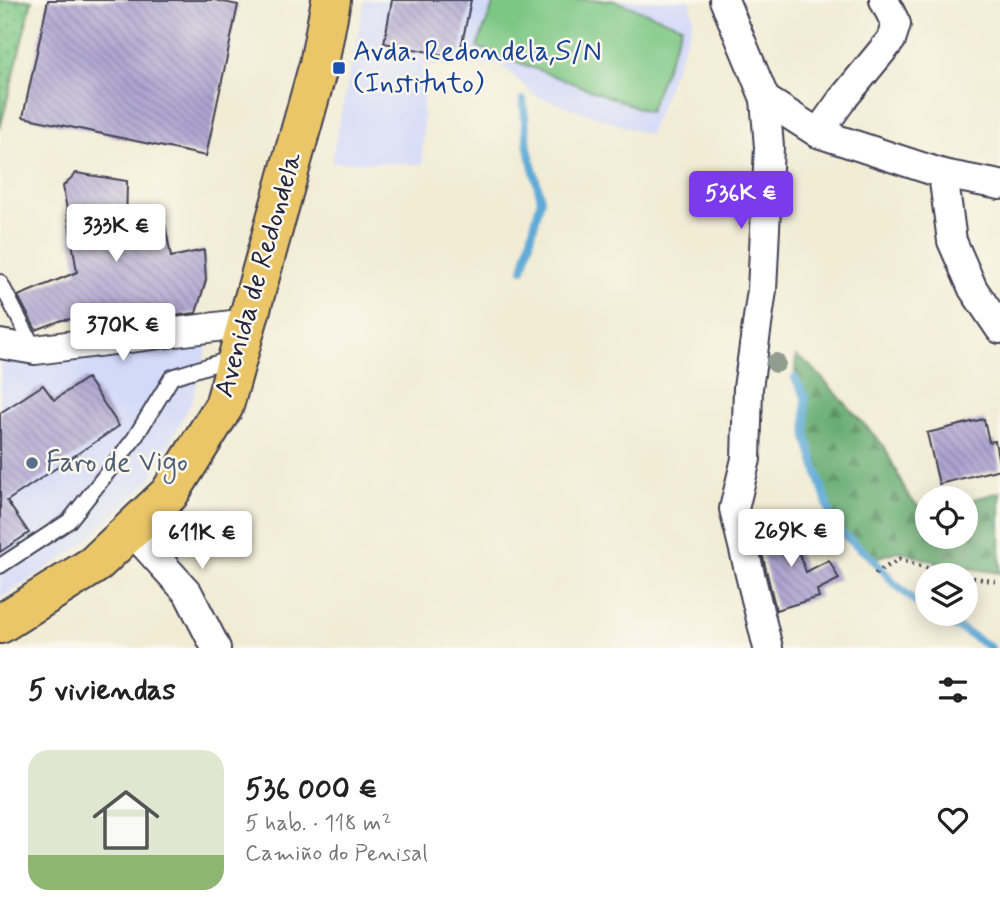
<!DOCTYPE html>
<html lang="es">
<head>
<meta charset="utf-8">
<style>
  body { margin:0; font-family:Mynerve,sans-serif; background:#f2f2f2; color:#222; height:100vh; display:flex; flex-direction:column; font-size:26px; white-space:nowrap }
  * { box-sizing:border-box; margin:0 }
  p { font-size:23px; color:#767676 }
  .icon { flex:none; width:38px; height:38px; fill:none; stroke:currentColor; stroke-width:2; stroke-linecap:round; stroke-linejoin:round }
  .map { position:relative; height:648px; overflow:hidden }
  .details { display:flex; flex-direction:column; background:#fff; flex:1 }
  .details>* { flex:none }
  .buttons { position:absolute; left:915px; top:486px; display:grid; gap:14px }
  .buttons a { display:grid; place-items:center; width:63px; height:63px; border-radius:50%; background:#fff; box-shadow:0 4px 18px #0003; font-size:35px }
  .price { position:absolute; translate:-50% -60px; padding:0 16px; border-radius:7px; background:#fff; color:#222; font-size:23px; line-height:46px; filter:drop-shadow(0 2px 4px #0008) }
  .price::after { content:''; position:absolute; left:50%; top:42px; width:21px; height:16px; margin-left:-10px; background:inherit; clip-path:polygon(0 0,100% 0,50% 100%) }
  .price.on { background:#7c3aed; color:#fff }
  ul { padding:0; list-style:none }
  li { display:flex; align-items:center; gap:21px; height:175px; padding:0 28px }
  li+li { border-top:2px solid #e0e0e0 }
  li span { display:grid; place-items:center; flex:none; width:196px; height:140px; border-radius:21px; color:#555 }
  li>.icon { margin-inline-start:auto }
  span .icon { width:84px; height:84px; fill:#fffc; stroke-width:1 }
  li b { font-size:30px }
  h2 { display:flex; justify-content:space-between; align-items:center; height:84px; padding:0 28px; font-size:30px }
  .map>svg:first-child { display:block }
</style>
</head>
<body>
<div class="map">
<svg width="1000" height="648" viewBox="0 0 1000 648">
  <defs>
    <pattern id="grass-dots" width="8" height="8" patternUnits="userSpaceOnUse" patternTransform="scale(1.75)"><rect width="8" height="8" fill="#7dc784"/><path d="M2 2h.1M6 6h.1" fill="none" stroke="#66a16d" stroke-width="1.8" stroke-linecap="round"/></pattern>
    <pattern id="forest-firs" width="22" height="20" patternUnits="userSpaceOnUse" patternTransform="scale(1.75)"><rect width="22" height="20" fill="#66ac72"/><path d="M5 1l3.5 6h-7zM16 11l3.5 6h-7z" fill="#548c5f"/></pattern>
    <pattern id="building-back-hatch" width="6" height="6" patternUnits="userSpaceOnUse" patternTransform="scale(1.75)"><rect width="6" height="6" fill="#aca4d0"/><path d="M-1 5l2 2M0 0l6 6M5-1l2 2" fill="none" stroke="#8c85aa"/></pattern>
  </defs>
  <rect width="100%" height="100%" fill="#fbf7ec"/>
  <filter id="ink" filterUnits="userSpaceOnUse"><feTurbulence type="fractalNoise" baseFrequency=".0143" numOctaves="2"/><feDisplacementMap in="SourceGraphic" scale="14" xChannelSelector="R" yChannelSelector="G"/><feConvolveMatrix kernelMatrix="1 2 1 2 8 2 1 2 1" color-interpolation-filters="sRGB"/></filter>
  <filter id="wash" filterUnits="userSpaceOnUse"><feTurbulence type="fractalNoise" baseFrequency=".00686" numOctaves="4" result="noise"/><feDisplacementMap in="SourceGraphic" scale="28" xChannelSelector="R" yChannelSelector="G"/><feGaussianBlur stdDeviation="1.57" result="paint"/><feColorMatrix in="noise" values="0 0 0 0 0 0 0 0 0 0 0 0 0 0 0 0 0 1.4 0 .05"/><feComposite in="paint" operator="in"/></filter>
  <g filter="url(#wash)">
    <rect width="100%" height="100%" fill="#f2ecd5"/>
    <!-- built -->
    <g fill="#d2d9f9">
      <path d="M365 0H691L693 22 649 135 536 96 500 64 423 66V164L331 162Z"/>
      <path d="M208 345 192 401 150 480 81 546 0 599V353L50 363Z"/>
    </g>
    <!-- grass -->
    <path fill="url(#grass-dots)" stroke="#507460" stroke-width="2" d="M0 0H32L0 129Z"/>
    <!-- forest -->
    <path fill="url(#forest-firs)" stroke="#446756" stroke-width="2" d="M796 356 812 367 884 446 908 496 923 511H927L928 537H966V501L1000 492V573L942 564 898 551 873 559 834 527 807 438 805 396 795 382Z"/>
    <!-- pitch -->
    <path fill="#7dc784" stroke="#507460" stroke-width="2" d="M495 0H613L682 26 649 112 477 47Z"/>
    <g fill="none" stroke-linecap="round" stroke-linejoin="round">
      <!-- stream -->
      <g stroke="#5faad7" stroke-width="8">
        <path d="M523 269 541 199 528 148 523 100"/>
        <path d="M795 378 805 396 807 438 834 527 873 559 894 583 928 613"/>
        <path d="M929 614 935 619 963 630 991 648"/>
      </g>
    </g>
    <g id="blocks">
      <!-- building -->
      <g fill="url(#building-back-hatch)">
        <path d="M48 0H214L238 5 206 156 23 117Z"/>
        <path d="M392 0H471L459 58 384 43Z"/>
        <path d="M76 173 127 181 126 227 165 224 171 257 204 250 206 280 196 313 145 319 144 315 62 320 36 330 18 296 77 272 63 186Z"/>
        <path d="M87 378 119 426 7 501 29 533 0 552V413L43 385 54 400Z"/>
        <path d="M984 419 989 442 995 441 1000 469 939 484 927 433Z"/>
        <path d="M788 522 806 572 829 560 839 579 817 590 819 597 776 610 757 533Z"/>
      </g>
    </g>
  </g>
  <g filter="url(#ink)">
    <use href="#blocks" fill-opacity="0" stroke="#414052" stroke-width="2"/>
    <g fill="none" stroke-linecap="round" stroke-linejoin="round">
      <!-- service casing -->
      <g stroke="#414052" stroke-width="18">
        <g id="service">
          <path d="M0 282 35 350"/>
          <path d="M0 566 69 521 134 439 172 377 233 358"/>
        </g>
      </g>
      <!-- minor casing -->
      <g stroke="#414052" stroke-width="32">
        <g id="minor">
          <path d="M724 0 765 99 769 147 762 290 748 388 746 459 734 509 768 648"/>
          <path d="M765 99 818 133 943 174 1000 185"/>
          <path d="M818 133 841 101 891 40 896 24 884 0"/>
          <path d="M943 174 952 241 973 289 1000 329"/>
          <path d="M0 344 35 350 247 323"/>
          <path d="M131 530 188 593 216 648"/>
        </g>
      </g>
      <!-- trunk casing -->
      <g stroke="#414052" stroke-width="42">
        <path id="trunk" d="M0 624 94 565 169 494 224 406 319 64 331 0"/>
      </g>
      <!-- path -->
      <g stroke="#414052" stroke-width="4.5" stroke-dasharray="2 5" stroke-linecap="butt">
        <path d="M875 574 899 559 939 572 961 576"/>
        <path d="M966 577 1000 582"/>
      </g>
      <!-- service -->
      <use href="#service" stroke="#fff" stroke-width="14"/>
      <!-- minor -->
      <use href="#minor" stroke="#fff" stroke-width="28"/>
      <!-- trunk -->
      <use href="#trunk" stroke="#eac669" stroke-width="38"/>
    </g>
    <!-- trees -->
    <circle fill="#919d8f" cx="776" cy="363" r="10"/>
  </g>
  <!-- markers -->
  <rect fill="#1a4fb4" stroke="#fbf7ec" stroke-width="2.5" x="332" y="61" width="14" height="14" rx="3.5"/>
  <circle fill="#5c6f8a" stroke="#fbf7ec" stroke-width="2.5" cx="32" cy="463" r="7"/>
  <g text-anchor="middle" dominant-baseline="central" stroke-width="5" stroke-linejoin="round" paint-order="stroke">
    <!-- transit labels -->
    <g font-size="28" fill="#164399" stroke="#fbf7ec" text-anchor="start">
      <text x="353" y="52">Avda. Redondela,S/N<tspan x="353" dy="32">(Instituto)</tspan></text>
    </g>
    <!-- street labels -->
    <g font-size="28" fill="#22223b" stroke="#fbf7ec">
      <text transform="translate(259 275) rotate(-74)">Avenida de Redondela</text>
    </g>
    <!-- service labels -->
    <g font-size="28" fill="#4e5e75" stroke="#fbf7ec" text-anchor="start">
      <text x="46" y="463">Faro de Vigo</text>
    </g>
  </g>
</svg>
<div class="buttons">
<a><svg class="icon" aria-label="locate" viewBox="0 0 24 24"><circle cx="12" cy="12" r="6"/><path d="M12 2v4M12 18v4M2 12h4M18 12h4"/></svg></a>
<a><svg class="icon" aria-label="layers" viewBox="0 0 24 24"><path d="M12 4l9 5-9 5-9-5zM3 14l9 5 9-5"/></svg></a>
</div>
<b class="price on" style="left:741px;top:231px">536K €</b>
<b class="price" style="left:116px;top:264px">333K €</b>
<b class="price" style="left:123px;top:363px">370K €</b>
<b class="price" style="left:791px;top:569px">269K €</b>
<b class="price" style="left:202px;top:571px">611K €</b>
</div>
<section class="details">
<h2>5 viviendas<svg class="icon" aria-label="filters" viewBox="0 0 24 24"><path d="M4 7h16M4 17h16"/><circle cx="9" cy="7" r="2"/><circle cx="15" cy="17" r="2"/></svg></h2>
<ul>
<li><span style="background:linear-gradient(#dfe7d0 75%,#8fb573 0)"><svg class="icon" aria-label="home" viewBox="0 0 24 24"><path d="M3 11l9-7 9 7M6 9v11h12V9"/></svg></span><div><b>536 000 €</b><p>5 hab. · 118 m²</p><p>Camiño do Penisal</p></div><svg class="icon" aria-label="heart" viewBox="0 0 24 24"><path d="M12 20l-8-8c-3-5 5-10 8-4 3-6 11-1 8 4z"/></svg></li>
</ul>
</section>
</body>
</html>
